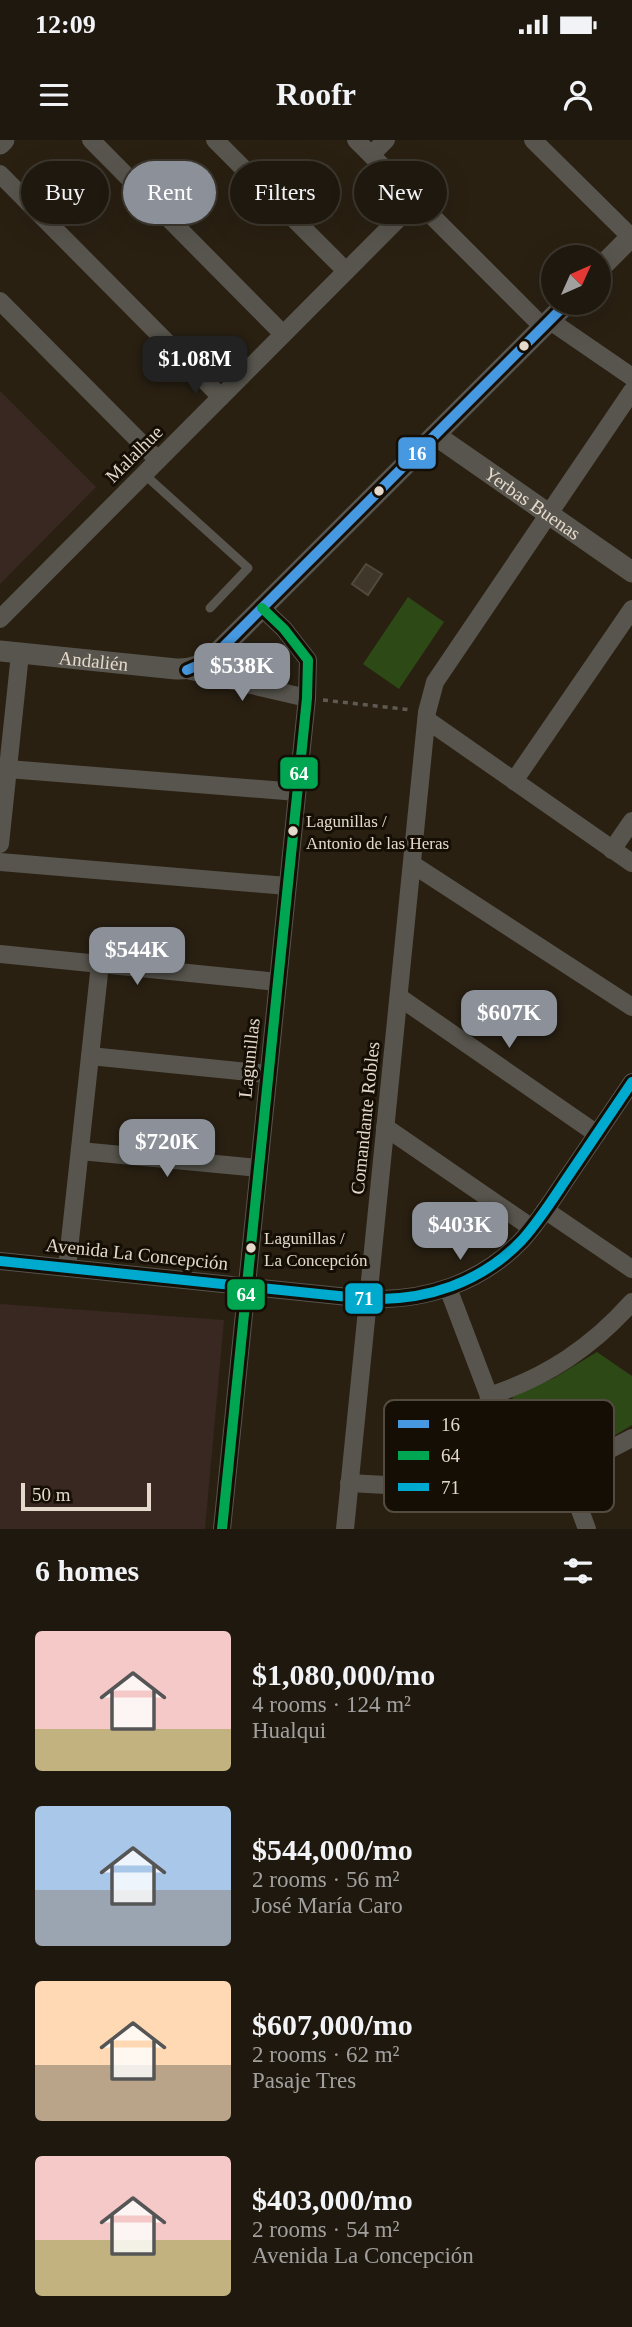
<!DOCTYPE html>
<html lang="en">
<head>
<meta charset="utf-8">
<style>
  body { margin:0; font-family:Georgia,serif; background:#2c251c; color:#f1f3f6; height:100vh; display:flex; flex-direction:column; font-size:26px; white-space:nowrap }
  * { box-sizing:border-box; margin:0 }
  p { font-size:23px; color:#a1a09e }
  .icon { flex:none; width:38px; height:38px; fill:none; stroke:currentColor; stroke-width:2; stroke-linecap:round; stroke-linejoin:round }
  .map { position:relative; height:1389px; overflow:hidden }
  .side { display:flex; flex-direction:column; background:#1f180e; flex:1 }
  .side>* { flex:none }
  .hud { position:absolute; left:21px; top:21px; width:592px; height:63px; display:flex; gap:14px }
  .needle { width:46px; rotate:45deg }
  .buttons { position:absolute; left:541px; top:105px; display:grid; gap:14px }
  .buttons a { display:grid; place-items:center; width:70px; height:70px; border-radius:50%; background:#1f180e; box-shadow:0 7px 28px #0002,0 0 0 2px #3c372e; font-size:35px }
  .scale { position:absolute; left:21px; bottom:18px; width:130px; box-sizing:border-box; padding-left:7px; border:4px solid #e4d9ca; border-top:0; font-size:19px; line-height:24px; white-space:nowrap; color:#e4d9ca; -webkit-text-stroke:5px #150e04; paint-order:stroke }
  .price { position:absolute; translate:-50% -60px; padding:0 16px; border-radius:14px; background:#8c9099; color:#fff; font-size:23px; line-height:46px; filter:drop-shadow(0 2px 4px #0008) }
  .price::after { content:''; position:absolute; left:50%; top:42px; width:21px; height:16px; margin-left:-10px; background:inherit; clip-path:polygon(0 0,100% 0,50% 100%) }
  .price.selected { background:#222; color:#fff }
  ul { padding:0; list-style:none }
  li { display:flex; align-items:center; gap:21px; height:175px; padding:0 35px }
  li span { display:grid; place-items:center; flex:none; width:196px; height:140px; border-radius:7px; color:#555 }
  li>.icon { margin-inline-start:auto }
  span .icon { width:84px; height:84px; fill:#fffc; stroke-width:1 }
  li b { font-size:30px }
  h2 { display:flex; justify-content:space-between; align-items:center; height:84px; padding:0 35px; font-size:30px }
  .chip { padding:0 24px; border-radius:32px; background:#1f180e; box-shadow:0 7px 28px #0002,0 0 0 2px #3c372e; font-size:24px; line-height:63px }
  .chip.selected { background:#8c9099; color:#fff }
  .status { display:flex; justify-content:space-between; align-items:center; height:49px; padding:0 35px; background:#1f180e; direction:ltr }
  .status svg { height:19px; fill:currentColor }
  header { display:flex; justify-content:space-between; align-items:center; height:91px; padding:0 35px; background:#1f180e; font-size:32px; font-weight:700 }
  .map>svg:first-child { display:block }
</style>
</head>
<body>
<div class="status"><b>12:09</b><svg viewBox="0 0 49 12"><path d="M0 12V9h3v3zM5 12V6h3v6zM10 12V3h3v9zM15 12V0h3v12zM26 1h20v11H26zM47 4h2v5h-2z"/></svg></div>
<header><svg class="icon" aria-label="menu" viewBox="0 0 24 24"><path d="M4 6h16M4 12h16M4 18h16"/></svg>Roofr<svg class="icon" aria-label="person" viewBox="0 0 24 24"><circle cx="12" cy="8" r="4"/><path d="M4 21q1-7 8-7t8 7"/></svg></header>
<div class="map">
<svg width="632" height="1389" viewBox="0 0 632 1389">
  <rect width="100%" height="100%" fill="#292012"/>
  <!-- education -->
  <g fill="#392721">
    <path d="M0 251 96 347 0 444Z"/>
    <path d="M0 1164 224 1180 205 1389H0Z"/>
  </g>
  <!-- green -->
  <g fill="#2d4915">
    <path d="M408 457 444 482 399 549 363 524Z"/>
    <path d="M597 1212 632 1236V1285L557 1330 528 1338 501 1342 513 1255 554 1238Z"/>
  </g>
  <!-- building -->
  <path fill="#3e372a" stroke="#534a3e" stroke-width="2" d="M366 424 382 434 368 455 352 444Z"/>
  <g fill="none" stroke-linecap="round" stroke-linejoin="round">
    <!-- path -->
    <path stroke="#5f5b53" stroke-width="3.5" stroke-dasharray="5 5" stroke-linecap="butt" d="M323 560 412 570"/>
    <!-- service -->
    <path stroke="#58554e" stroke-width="9" d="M144 334 248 428 210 468"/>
    <!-- minor -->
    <g stroke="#58554e" stroke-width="18">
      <path d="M91 0 283 194"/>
      <path d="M215 0 346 131"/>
      <path d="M356 0 543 187"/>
      <path d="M533 0 631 97"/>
      <path d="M371 15 386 0"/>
      <path d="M0 34 221 257"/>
      <path d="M0 161 158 320"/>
      <path d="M549 180 632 237"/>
      <path d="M0 479 416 61"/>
      <path d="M187 530 307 558"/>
      <path d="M427 580 632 723"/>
      <path d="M8 629 297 652"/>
      <path d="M514 641 632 469"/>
      <path d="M0 704 20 514"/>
      <path d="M612 710 632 681"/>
      <path d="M0 722 287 746"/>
      <path d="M412 724 632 867"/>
      <path d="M0 814 278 842"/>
      <path d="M399 857 597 994"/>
      <path d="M90 916 268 934"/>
      <path d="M385 987 532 1088"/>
      <path d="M80 1011 259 1028"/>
      <path d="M545 1070 632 1129"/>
      <path d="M0 1121 368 1159C426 1161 481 1143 522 1100 540 1080 554 1057 569 1035 590 1004 611 973 632 942"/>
      <path d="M67 1128 100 824"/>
      <path d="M448 1148 489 1256 478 1350"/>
      <path d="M489 1256C547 1237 592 1207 632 1162"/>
      <path d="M566 1332 587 1389"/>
      <path d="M349 1343 478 1350 510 1349 546 1340 566 1332 632 1298"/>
      <path d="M222 1389 307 558 308 520 284 489 262 468"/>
      <path d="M345 1389 427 572 435 542 632 251"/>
    </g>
    <!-- tertiary -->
    <g stroke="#58554e" stroke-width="21">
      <path d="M0 4 4 0"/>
      <path d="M598 130 632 96"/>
      <path id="s1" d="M435 295 632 432"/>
      <path id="s2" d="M0 511 176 529C192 530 203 524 216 514L567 163"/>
    </g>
    <!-- bus-1 casing -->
    <g stroke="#150e04" stroke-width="16">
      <path id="bus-1" d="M187 530 201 524 216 514 567 163"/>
    </g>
    <!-- bus-2 casing -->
    <g stroke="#150e04" stroke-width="16">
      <path id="bus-2" d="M222 1389 307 558 308 520 284 489 262 468"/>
    </g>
    <!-- bus-3 casing -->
    <g stroke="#150e04" stroke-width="16">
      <path id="bus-3" d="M0 1121 368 1159C426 1161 481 1143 522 1100 540 1080 554 1057 569 1035 590 1004 611 973 632 942"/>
    </g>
    <!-- bus-1 -->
    <use href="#bus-1" stroke="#4699e1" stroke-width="10"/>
    <!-- bus-2 -->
    <use href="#bus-2" stroke="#00a651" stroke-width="10"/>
    <!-- bus-3 -->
    <use href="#bus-3" stroke="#00a9ce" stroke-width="10"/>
  </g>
  <!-- markers -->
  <g fill="#e4d9ca" stroke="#150e04" stroke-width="2.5">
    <circle cx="524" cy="206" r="6"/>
    <circle cx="379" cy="351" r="6"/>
    <circle cx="293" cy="691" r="6"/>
    <circle cx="251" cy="1108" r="6"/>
  </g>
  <g text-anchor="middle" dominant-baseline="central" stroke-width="6" stroke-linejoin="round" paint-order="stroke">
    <!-- bus labels -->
    <g font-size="17" fill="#e4d9ca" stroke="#150e04" text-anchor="start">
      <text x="306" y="681">Lagunillas /<tspan x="306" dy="22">Antonio de las Heras</tspan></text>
      <text x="264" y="1098">Lagunillas /<tspan x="264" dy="22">La Concepción</tspan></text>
    </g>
    <!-- street labels -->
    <g font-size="19" fill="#e4d9ca" stroke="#150e04">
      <text transform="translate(134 314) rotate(-45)">Malalhue</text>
      <text stroke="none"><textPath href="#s1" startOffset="119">Yerbas Buenas</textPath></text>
      <text stroke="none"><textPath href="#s2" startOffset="94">Andalién</textPath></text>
      <text transform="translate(249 918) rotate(-84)">Lagunillas</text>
      <text transform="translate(365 978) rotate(-84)">Comandante Robles</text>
      <text transform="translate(137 1114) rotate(6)">Avenida La Concepción</text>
    </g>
  </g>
  <!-- legend -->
  <rect x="384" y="1260" width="230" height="112" rx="10" fill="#150e04" stroke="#534b3f" stroke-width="2"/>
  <rect x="398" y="1280" width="31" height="8" fill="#4699e1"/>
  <rect x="398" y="1311" width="31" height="9" fill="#00a651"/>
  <rect x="398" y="1343" width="31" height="8" fill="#00a9ce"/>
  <g font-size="19" fill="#e4d9ca">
    <text x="441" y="1291">16</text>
    <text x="441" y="1322">64</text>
    <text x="441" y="1354">71</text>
  </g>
  <g stroke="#150e04" stroke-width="2.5">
    <rect x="397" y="296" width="40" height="34" rx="7" fill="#4699e1"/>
    <rect x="279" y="616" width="40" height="34" rx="7" fill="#00a651"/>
    <rect x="226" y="1138" width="40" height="33" rx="7" fill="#00a651"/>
    <rect x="344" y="1142" width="40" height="33" rx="7" fill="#00a9ce"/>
  </g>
  <g font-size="19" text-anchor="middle" font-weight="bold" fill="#fff">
    <text x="417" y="320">16</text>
    <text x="299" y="640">64</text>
    <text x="246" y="1161">64</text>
    <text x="364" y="1165">71</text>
  </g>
</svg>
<div class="buttons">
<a><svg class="needle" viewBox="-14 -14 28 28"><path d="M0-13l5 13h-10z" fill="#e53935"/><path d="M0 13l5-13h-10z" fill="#a1a09e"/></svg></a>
</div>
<div class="scale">50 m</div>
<b class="price selected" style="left:195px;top:256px">$1.08M</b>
<b class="price" style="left:242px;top:563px">$538K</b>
<b class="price" style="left:137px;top:847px">$544K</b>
<b class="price" style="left:509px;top:910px">$607K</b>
<b class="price" style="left:167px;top:1039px">$720K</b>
<b class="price" style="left:460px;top:1122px">$403K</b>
<div class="hud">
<a class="chip">Buy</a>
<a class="chip selected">Rent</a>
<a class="chip">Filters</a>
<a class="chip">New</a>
</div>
</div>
<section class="side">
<h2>6 homes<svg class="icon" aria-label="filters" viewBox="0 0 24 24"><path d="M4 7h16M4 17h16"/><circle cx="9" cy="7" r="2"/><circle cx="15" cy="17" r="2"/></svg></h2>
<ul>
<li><span style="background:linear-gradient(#f6c9c9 70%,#c2b280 0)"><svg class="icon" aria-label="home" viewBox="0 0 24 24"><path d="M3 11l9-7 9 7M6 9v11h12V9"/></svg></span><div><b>$1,080,000/mo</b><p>4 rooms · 124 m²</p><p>Hualqui</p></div></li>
<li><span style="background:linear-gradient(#a9c7e8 60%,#9aa5b1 0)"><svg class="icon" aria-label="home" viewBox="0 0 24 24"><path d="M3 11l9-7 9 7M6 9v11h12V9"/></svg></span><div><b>$544,000/mo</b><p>2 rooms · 56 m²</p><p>José María Caro</p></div></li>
<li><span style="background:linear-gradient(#ffd9b3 60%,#b9a48a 0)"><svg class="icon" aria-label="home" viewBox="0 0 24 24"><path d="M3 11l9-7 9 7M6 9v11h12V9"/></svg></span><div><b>$607,000/mo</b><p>2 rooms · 62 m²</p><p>Pasaje Tres</p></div></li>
<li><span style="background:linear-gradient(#f6c9c9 60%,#c2b280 0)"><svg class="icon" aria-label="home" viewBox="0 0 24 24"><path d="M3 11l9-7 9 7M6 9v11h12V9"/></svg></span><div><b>$403,000/mo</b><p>2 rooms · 54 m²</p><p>Avenida La Concepción</p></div></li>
</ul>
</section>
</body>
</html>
